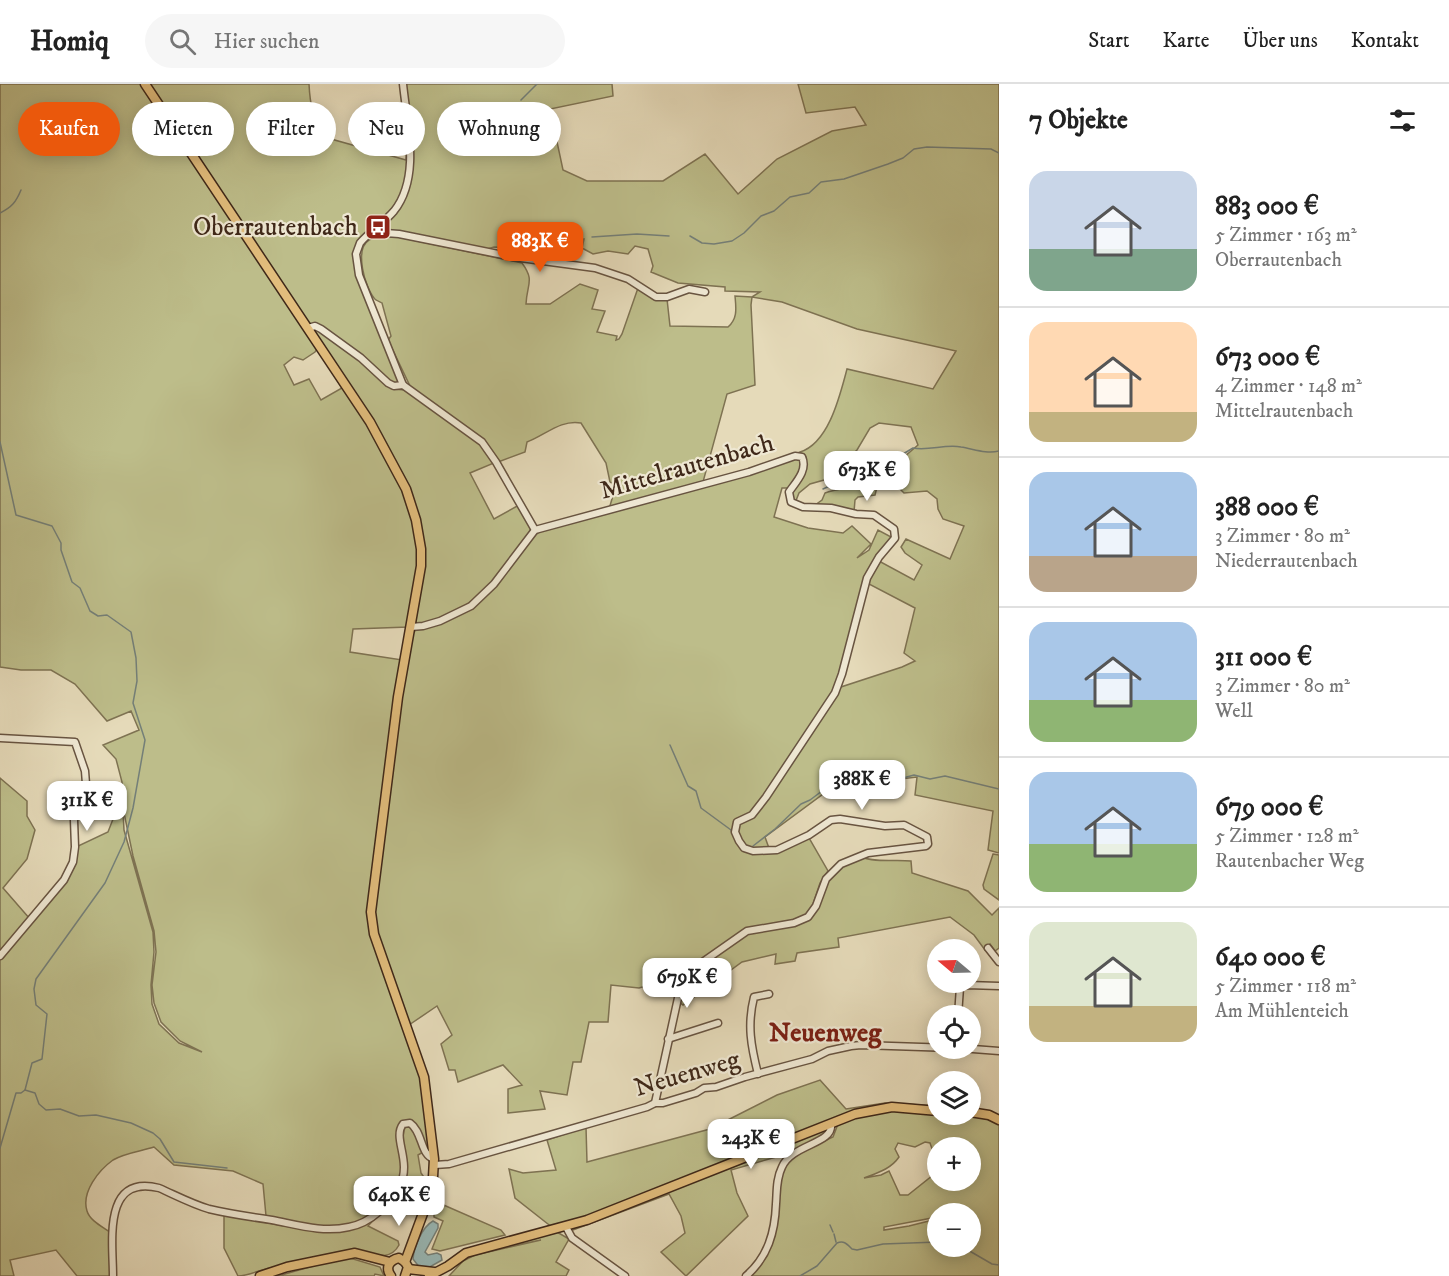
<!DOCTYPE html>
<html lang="de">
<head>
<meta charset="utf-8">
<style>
  body { margin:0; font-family:"IM FELL DW Pica",serif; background:#f6f6f6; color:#222; height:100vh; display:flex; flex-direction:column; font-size:22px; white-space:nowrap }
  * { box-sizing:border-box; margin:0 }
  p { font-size:20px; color:#767676 }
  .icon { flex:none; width:33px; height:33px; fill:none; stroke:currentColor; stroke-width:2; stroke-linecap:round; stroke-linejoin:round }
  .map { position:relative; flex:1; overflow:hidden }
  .drawer { display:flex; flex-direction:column; background:#fff; width:450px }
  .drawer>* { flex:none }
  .guide { position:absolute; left:18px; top:18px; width:570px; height:54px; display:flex; gap:12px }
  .needle { width:39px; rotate:289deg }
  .buttons { position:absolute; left:927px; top:855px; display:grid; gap:12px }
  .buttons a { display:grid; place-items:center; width:54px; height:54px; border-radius:50%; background:#fff; box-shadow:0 3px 15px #0003; font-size:30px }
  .price { position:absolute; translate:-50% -51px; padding:0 14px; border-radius:12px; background:#fff; color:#222; font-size:20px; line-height:39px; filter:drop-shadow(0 2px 3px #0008) }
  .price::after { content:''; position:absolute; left:50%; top:36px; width:18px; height:14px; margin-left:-9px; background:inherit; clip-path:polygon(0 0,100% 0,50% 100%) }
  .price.active { background:#ea580c; color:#fff }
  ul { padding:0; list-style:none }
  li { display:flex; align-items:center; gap:18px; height:150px; padding:0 30px }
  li+li { border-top:2px solid #e0e0e0 }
  li span { display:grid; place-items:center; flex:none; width:168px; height:120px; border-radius:18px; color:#555 }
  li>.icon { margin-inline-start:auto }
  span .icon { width:72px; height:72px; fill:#fffc; stroke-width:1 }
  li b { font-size:26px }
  h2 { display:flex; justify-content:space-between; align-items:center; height:72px; padding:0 30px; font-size:26px }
  .tag { padding:0 21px; border-radius:27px; background:#fff; box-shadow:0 3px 15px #0003; font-size:21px; line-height:54px }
  .tag.active { background:#ea580c; color:#fff }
  header { display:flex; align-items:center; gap:36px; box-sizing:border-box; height:84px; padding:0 30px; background:#fff; border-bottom:2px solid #e0e0e0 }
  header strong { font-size:28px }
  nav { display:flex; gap:33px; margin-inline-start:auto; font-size:21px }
  .search { width:420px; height:54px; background:#f6f6f6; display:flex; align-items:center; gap:15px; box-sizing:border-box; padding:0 21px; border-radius:33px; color:#767676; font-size:22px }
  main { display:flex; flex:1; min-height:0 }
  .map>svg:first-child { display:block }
</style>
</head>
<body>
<header>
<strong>Homiq</strong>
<div class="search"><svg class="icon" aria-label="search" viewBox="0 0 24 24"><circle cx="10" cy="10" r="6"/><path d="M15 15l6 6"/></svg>Hier suchen</div>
<nav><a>Start</a><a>Karte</a><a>Über uns</a><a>Kontakt</a></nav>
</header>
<main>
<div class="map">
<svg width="999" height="1192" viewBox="0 0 999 1192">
  <rect width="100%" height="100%" fill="#e5dab9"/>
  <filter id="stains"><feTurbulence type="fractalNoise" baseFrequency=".00333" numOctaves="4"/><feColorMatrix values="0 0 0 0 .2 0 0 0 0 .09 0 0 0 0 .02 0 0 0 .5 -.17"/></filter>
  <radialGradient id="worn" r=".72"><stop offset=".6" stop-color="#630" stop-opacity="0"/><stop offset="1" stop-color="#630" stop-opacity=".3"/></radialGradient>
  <!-- green -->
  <g fill="#bdbd8a" stroke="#7e7252" stroke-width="1.5" fill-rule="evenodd">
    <path d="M0 0H309C310 21 313 35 324 53L406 76 408 50 401 0H612L613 12 550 25 563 86 587 97H663L705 70 738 110 777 75 832 47 866 41 855 23 806 29 798 0H999V769L988 766 993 727 915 711 917 693 840 702 826 708 765 753 770 767 809 754 828 787 820 799 811 826 801 835 755 843 686 891 639 904 611 901 608 938H589L581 978H573L567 1011 540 1007 545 1025 508 1029V1005L522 1001 503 981 458 998 455 986H449L441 960 452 951 437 922 409 941 422 998 431 1069 423 1068 418 1071 421 1089 428 1099 422 1115 409 1122 400 1116 393 1115 368 1142 398 1157 399 1161C388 1182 363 1165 344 1168 319 1173 294 1178 270 1184 259 1186 248 1192 238 1192L224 1164V1131L301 1145 295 1138 266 1132 263 1100 233 1087 174 1081 154 1063C142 1067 124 1069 113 1076 99 1086 81 1108 87 1127 90 1137 103 1143 111 1149V1192H77L56 1166 10 1176 14 1192H0V873L65 797 76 763 108 748 115 730 123 729 124 746 153 848 154 868 151 901 152 920 159 940 179 959 202 968 180 957 161 938 154 919 152 901 156 868 154 847 133 772 124 729 122 698 116 675 103 661 139 646 131 627 107 637 75 600 51 586H21L0 583ZM405 105 408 106 404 116 380 144V147L484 166 494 163 511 164V158L561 149 568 156 584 155 582 164 593 170 608 167 628 170 635 162 648 165 653 182 651 188 678 199 725 203V207L760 208 752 213 735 212C736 224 738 234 728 243L670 242 667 215 638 204 622 250 619 255 616 256 617 252 597 248 605 227 592 225 598 206 580 200 550 220H526C527 199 535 197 522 179L398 153C389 153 377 151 369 156 354 165 365 203 374 214 375 216 380 218 382 219L391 252 388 256 411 304 490 366 498 378 525 368 527 358C544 352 561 335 581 339L606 379 610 398 614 400 615 405 609 425 703 398 727 310 755 301 751 221 752 213 782 218 857 245 956 267 933 305 847 285C840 311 829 359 800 368L806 373V383L791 410 795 419 799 409 810 400 824 396 857 366 870 344 879 339 911 343 918 361C901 376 883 391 863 400 853 404 837 404 825 409L822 416 815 421 854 428 855 416 858 413 875 411 877 403 895 400 904 409 927 407 937 415 938 425 943 435 964 442 950 475 906 455 901 463 905 469 922 481 914 496 879 477 867 499 915 524 904 569 915 577 902 583 841 603 817 637 836 603 866 493 893 454 878 446 869 466 857 474 871 460 852 442 843 449 808 444 774 433 782 404H790L802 382 799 375 793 374 541 447 533 452 472 523 414 547 402 576 350 568 353 545 408 543C412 518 421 491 419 465 412 396 365 336 327 280L342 304 321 316 309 295 294 301 284 281 294 273 303 276 315 268 318 264 310 241 362 272 389 297 397 300 400 297 359 198 354 179V167L393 125Z"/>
    <path d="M317 245 360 275 393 305 405 306 481 359 494 379 470 389 494 435 519 421 531 443 530 448C501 489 470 536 415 540L423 495 406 396 371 334 314 248Z"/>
    <path d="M0 694 27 717V732L35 746 27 775 3 804 30 835 0 870Z"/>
    <path d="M993 770 999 771V816L984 805 983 801Z"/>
    <path d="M862 773C874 779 896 775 911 777L912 789 968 807 992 831 999 824V864L995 867 990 860 985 866 974 851 950 833 838 854 839 863 797 869 795 877 775 880 776 870 742 878 683 921 679 918 692 889 743 850 807 835 828 797 841 783Z"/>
    <path d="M820 996 846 1025 885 1019 937 1022V1024L889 1021 589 1133 553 1144 515 1114 509 1085 523 1089 556 1086 547 1056 586 1043 587 1078 710 1045 777 1011Z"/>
    <path d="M897 1026C911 1027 925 1030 939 1031 961 1032 979 1030 999 1040V1192H751L770 1162 778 1133 780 1097 786 1080 793 1072 833 1053 838 1040 871 1028ZM925 1058 930 1059 937 1079 938 1064H970V1096H938L937 1088 908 1111H900L889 1087 881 1091 864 1094C877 1089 891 1085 899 1073L895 1065 898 1059 915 1063ZM938 1130H970V1162H938L937 1135 909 1142 884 1146V1143L937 1133Z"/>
    <path d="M825 1045 827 1046V1049L793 1067 788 1066 776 1073 731 1086 737 1109 748 1132 686 1192 661 1168 685 1149 681 1132 669 1110 573 1146 575 1143Z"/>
    <path d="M439 1119 501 1146 505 1151 440 1167 432 1165 443 1137 434 1133V1123Z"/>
    <path d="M557 1148 569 1155 556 1178 569 1186 566 1192H449L463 1177 475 1171 541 1156 497 1165Z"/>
    <path d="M350 1174 380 1183 384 1192 375 1190 374 1192H278L338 1175Z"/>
  </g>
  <!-- water -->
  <path fill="#98b9b8" stroke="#747f78" stroke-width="1.5" d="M433 1137 438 1140V1144L425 1168 428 1171 437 1169 441 1171 442 1176 428 1184H420L413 1175C414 1163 422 1143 433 1137Z"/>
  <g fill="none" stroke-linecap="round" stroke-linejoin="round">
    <!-- stream -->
    <g stroke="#747f78" stroke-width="1.5">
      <path d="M521 16 537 0"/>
      <path d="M0 129C12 123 16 118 21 106"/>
      <path d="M690 152 702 159 714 160 732 157 744 149 761 132 774 127 790 113 809 109 821 98 844 95 888 80 903 74 914 65 927 63 991 65 999 69"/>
      <path d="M592 153 637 150 669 152"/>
      <path d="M0 358 16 431 52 442 61 459V466L72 498 80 504 90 527 98 532 107 531 131 548 136 574 137 597 133 619 145 656 133 724 124 758 105 799 36 895 34 905 36 921 47 930 42 975 32 979 25 1006 21 1009H16L0 1064"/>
      <path d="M823 405 860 388H871L878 385 913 364C929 367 945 360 961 363 974 365 986 370 999 367"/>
      <path d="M670 661 688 702 696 707 701 724 731 746 732 749"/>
      <path d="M753 762 775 745 801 720 810 716 826 704 841 698 896 696 914 691 930 695 945 692 999 705"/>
      <path d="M25 1006 35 1009 39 1020 46 1026 60 1025 79 1032 96 1031 131 1039 153 1049 160 1055 174 1078 227 1084"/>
      <path d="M830 1141 833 1148"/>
      <path d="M834 1150 836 1158"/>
      <path d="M961 1162 992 1180 999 1181"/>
      <path d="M800 1192 817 1182 837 1159C844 1156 847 1160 852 1165L857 1166 883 1160 938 1158"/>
    </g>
    <!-- minor casing -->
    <g stroke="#685441" stroke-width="9">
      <g id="minor">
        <path d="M403 0C407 40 421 93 394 127 384 139 370 147 360 159L356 170 359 191 403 301"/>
        <path d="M372 148 399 150 513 173 595 184 628 195 656 213H667L689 205 705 208"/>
        <path d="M308 244 315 242 321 245 361 274 388 299 394 302 403 301"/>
        <path d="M403 301 482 358 496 378 535 446"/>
        <path d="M411 543 423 542 440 537 471 522 494 500 535 446 749 388 795 372 802 373C808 386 796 398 789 408L791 418 803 423 831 424 856 430 874 431 894 445 895 454 879 473 867 494 842 590 835 609 766 713 752 731 737 738 735 748 739 757 744 764 753 767 777 766 809 751 831 736 840 735 885 742 904 741 927 753 928 760 926 762 868 769 841 780 826 795 816 822 808 833 794 839 747 847 697 882 686 895 678 914 655 1019"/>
        <path d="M0 654 75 658 85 687 86 700 74 736 75 763 73 778 64 796 0 872"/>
        <path d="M988 864 999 878"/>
        <path d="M958 932 960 903 967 901 999 902"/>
        <path d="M668 955 718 939"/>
        <path d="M960 964 999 967"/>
        <path d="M758 990C751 962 747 941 754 913L769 910"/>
        <path d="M435 1081 449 1080 647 1023 655 1019H663L696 1009 704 1004 716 1003 745 993 812 975 828 967 851 962 861 961 952 964"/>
        <path d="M566 1143 572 1154 625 1192"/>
        <path d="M113 1192C113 1158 102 1090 159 1104 175 1111 192 1120 209 1125 230 1130 251 1133 272 1136 298 1141 323 1149 349 1143 371 1139 390 1120 400 1101 412 1077 392 1054 403 1040L410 1039C423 1048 420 1071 434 1075"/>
        <path d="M746 1192C768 1173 775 1148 776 1120 777 1108 776 1095 782 1083 792 1060 834 1060 831 1040"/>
      </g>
    </g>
    <!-- major casing -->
    <g stroke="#3f2819" stroke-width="11">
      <g id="major">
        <path d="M145 0 370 338 406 405 416 436 421 465V482L398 613 371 828 374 850 424 993 434 1075 433 1093 425 1124 405 1178"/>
        <path d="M970 1028 989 1031 999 1036"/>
        <path d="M408 1185 434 1188"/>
        <path d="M260 1192 287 1183 355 1169 390 1178"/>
        <path d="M391 1192C385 1184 389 1176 399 1174L405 1178 408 1183 405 1192"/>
        <path d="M429 1192 448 1182 466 1169 587 1136 855 1030 892 1023 938 1027"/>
      </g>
    </g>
    <!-- minor -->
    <use href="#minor" stroke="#eee7d2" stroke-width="6"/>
    <!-- major -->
    <use href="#major" stroke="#e2bd7c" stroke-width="8"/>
  </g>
  <!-- icons -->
  <defs>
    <g id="bus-square" transform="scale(1.35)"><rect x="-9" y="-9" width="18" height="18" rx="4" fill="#8f2418" stroke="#eee7d2"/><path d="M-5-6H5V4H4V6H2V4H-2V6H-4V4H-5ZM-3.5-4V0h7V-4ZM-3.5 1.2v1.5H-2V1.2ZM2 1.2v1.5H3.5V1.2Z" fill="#fff"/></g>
  </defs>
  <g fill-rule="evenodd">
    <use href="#bus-square" x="378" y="143"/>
  </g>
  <g text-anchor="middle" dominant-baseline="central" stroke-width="4.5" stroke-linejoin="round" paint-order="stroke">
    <!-- poi labels -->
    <g font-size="26" fill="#3f2819" stroke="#eee7d2" text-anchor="end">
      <text x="358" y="143">Oberrautenbach</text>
    </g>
    <!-- street labels -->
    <g font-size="26" fill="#3f2819" stroke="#eee7d2">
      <text transform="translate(687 383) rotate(-16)">Mittelrautenbach</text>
      <text transform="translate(687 990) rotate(-16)">Neuenweg</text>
    </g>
    <!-- neighbourhood labels -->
    <g font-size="27" font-weight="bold" fill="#7a1f14" stroke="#eee7d2">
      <text x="825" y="949">Neuenweg</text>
    </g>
  </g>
  <rect width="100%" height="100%" filter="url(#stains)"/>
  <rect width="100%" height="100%" fill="url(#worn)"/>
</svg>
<div class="buttons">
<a><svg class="needle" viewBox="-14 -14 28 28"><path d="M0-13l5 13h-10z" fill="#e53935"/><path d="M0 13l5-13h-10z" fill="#767676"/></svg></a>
<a><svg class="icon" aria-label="locate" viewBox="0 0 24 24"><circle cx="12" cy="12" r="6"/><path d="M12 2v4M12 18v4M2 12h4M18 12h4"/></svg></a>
<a><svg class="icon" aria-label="layers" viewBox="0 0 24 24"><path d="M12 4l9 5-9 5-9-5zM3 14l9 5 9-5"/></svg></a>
<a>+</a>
<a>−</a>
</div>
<b class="price active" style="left:540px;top:189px">883K €</b>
<b class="price" style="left:867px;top:418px">673K €</b>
<b class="price" style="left:862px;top:727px">388K €</b>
<b class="price" style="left:87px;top:748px">311K €</b>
<b class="price" style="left:687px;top:925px">679K €</b>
<b class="price" style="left:751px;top:1086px">243K €</b>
<b class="price" style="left:399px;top:1143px">640K €</b>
<div class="guide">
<a class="tag active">Kaufen</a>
<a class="tag">Mieten</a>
<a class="tag">Filter</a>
<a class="tag">Neu</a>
<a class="tag">Wohnung</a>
</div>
</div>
<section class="drawer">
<h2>7 Objekte<svg class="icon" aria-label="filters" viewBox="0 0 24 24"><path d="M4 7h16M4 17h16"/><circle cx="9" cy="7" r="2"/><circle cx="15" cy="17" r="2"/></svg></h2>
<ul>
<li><span style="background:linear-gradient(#c9d6e8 65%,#7fa58c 0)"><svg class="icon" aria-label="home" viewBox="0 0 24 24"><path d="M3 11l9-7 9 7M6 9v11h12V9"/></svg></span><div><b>883 000 €</b><p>5 Zimmer · 163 m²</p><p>Oberrautenbach</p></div></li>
<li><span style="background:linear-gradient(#ffd9b3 75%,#c2b280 0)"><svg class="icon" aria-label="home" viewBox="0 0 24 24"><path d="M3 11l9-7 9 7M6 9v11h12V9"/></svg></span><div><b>673 000 €</b><p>4 Zimmer · 148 m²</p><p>Mittelrautenbach</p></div></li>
<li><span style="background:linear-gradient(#a9c7e8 70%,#b9a48a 0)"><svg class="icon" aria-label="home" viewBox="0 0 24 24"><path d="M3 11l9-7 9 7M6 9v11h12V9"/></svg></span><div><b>388 000 €</b><p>3 Zimmer · 80 m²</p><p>Niederrautenbach</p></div></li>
<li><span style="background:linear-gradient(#a9c7e8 65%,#8fb573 0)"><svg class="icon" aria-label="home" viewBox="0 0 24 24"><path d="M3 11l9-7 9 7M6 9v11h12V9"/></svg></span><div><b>311 000 €</b><p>3 Zimmer · 80 m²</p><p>Well</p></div></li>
<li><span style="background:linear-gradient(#a9c7e8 60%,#8fb573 0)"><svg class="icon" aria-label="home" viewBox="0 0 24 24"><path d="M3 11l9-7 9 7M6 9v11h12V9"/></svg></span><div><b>679 000 €</b><p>5 Zimmer · 128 m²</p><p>Rautenbacher Weg</p></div></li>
<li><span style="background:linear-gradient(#dfe7d0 70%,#c2b280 0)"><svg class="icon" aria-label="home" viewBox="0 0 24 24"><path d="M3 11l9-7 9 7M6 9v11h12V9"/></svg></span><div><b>640 000 €</b><p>5 Zimmer · 118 m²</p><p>Am Mühlenteich</p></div></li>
</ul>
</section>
</main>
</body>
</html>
